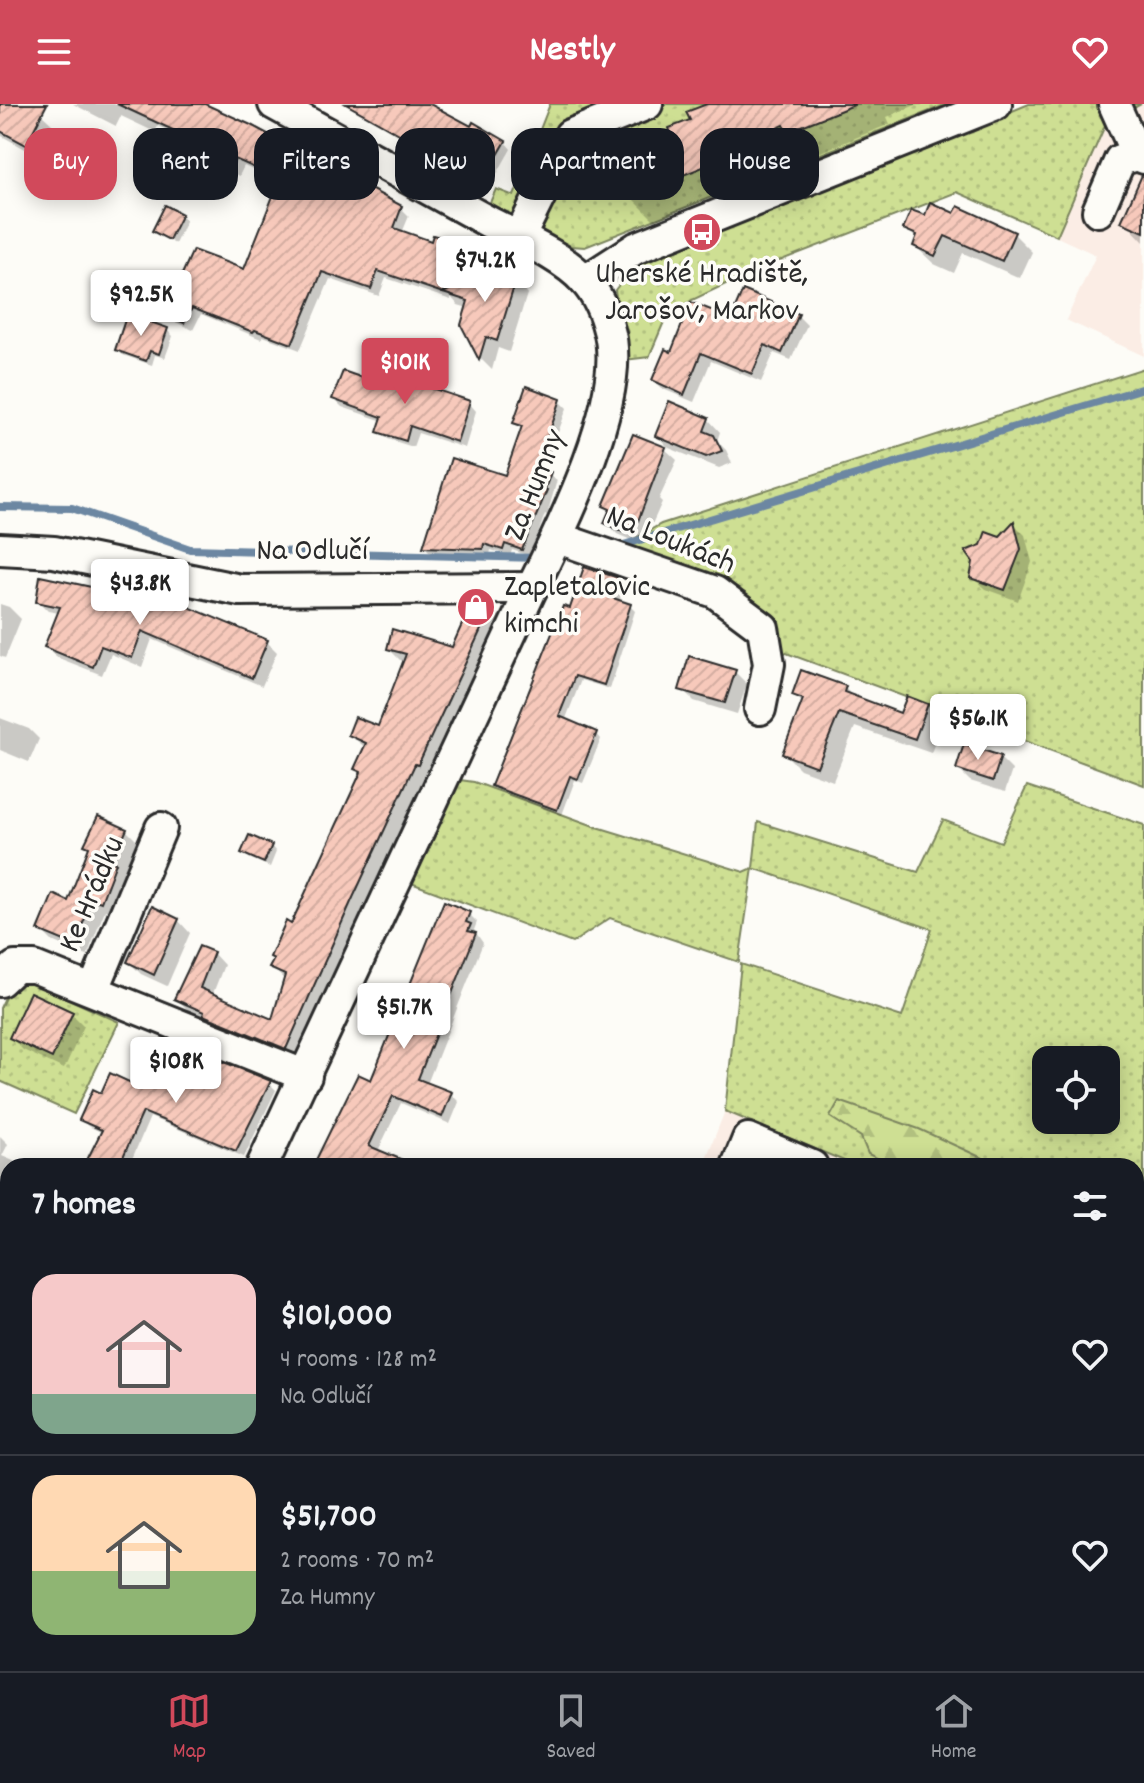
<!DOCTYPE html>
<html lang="en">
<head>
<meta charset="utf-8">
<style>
  body { margin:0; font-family:Dekko,sans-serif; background:#20242c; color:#f1f3f6; height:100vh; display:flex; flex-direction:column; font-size:30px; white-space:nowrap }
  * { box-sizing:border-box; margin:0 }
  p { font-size:26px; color:#9ea1a6 }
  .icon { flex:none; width:44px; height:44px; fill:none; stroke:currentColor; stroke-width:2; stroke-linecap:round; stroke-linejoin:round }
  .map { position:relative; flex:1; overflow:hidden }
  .sheet { position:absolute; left:0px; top:1054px; width:1144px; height:514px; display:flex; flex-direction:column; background:#171b24; border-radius:24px 24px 0 0; box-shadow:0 4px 20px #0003 }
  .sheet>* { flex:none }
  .banner { position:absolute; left:24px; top:24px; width:1096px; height:72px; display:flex; gap:16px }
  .buttons { position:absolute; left:1032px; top:942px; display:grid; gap:16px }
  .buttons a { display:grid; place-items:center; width:88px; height:88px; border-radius:16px; background:#171b24; box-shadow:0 4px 20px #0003; font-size:40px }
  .price { position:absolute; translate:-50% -68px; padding:0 18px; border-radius:8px; background:#fff; color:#222; font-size:26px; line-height:52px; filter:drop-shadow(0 2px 4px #0008) }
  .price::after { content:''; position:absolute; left:50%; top:48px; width:24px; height:18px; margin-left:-12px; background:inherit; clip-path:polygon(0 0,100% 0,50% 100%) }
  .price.on { background:#d1495b; color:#fff }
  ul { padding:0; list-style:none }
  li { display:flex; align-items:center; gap:24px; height:200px; padding:0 32px }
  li+li { border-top:2px solid #363941 }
  li span { display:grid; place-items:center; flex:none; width:224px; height:160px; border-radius:24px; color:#555 }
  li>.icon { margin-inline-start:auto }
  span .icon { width:96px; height:96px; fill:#fffc; stroke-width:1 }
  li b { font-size:34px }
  h2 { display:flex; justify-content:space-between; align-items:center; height:96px; padding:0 32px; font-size:34px }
  .pill { padding:0 28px; border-radius:24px; background:#171b24; box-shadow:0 4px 20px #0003; font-size:28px; line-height:72px }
  .pill.on { background:#d1495b; color:#fff }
  header { display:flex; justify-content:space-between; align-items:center; height:104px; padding:0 32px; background:#d1495b; color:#fff; font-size:36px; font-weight:800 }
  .dock { display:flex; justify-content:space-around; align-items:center; height:112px; border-top:2px solid #363941; background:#171b24; font-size:22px; color:#9ea1a6 }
  .dock a { display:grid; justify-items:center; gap:4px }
  .dock .on { color:#d1495b }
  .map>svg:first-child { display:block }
</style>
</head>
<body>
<header><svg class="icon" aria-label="menu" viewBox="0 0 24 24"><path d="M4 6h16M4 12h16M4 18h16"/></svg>Nestly<svg class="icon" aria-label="heart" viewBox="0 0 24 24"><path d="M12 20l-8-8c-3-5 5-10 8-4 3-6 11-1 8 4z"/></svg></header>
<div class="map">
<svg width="1144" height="1567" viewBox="0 0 1144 1567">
  <defs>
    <pattern id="grass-dots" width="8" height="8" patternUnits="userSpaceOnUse" patternTransform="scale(2)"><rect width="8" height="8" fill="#cedf93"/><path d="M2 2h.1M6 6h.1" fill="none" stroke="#b1c07f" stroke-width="1.8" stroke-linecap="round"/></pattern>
    <pattern id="forest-firs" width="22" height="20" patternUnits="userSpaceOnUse" patternTransform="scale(2)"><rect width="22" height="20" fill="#cedf93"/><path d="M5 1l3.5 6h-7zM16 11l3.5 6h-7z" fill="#b1c07f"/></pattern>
    <pattern id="building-hatch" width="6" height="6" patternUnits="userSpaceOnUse" patternTransform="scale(2)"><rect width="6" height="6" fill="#f7c9bb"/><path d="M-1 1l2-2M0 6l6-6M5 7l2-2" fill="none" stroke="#d4ada1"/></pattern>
  </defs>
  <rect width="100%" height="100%" fill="#fdfcf7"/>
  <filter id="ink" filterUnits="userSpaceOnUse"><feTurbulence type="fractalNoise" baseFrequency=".0125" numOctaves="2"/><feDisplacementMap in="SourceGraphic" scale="16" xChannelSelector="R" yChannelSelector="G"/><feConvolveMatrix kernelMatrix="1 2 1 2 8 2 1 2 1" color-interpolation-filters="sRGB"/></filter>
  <g filter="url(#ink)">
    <!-- built -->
    <g fill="#fbede5">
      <path d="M1141 0H1144V252L1066 216 1096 151 1057 133 1106 19Z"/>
      <path d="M725 1007 856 1062H703Z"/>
      <path d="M1136 1178 1144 1182V1567H848L832 1560H1136Z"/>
      <path d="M468 1560H548L562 1567H465Z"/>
    </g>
    <!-- grass -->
    <g fill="url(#grass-dots)" stroke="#7c855f" stroke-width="2" fill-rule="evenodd">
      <path d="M550 0H948L585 143 571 142 488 103 496 85 514 92Z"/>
      <path d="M1029 0H1141L1106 19 1057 132 957 88 753 167 692 196 666 213 649 253 625 256 615 186 633 163Z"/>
      <path d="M1144 264V681L778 546 739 484 622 442 661 420Z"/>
      <path d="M460 676 474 678 594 722 744 768 753 764 758 718 918 768 943 716 1001 738 1027 682 1144 721V1182L1136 1178V1062H856L725 1007 741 860 902 913 932 825 753 764 739 858 610 814 572 839 411 779ZM1046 956H1106V1016H1046Z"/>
      <path d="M27 876 119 918 74 1010 0 977V904L12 879Z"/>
      <path d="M548 1560H832L848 1567H562Z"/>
    </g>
    <!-- forest -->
    <path fill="url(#forest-firs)" stroke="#7c855f" stroke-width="2" d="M839 997 919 1025 1000 1062H894L868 1050 861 1033 830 1013Z"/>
    <!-- shadow -->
    <g fill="#0003">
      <path d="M0 0H25L41 10 54 22 38 52 0 31Z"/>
      <path d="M73 0H200L401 104 409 112 402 129 433 139 458 140 466 148 455 185 509 166 521 179 527 190 509 248 498 244 492 266 481 255 463 221 468 204 458 201 451 193V196L386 174 379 192 330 175 300 246 263 232 261 235 201 210 193 226 175 218 167 210 245 168 276 89 270 84 273 75 244 62 239 72 194 51 186 43 189 36 158 22 155 28 121 12 116 22Z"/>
      <path d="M344 0H427L505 38 511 45 490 82Z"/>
      <path d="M722 0H918L887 13 890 20 813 51 807 45 728 78 731 85 655 117 630 92 633 45Z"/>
      <path d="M1144 76V138L1124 117Z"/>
      <path d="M181 111 186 117 175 140 154 127Z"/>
      <path d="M955 112 1013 129 1032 148 1020 174 963 149 954 169 934 160 915 142 918 136 906 124 926 114Z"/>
      <path d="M798 212 807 221 791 256 774 249 761 278 711 257 694 298 663 285 654 276 672 250 732 217Z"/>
      <path d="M167 226 173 232 165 254 155 251 152 261 123 251 117 245Z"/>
      <path d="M394 286 469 299 476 307 465 344 418 329 413 343 388 335 380 327 383 317 342 303 334 295Z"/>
      <path d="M560 297 567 304 544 367 557 376 547 411 545 410 530 452 512 446 510 452 491 446 490 451 432 450 425 443 506 373 522 326 515 318Z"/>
      <path d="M708 315 720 328 717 337 726 346 732 359 719 364 669 344 657 332Z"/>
      <path d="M634 333 665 345 677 356 659 395 662 398 649 427 644 425 638 439 617 430 606 418 611 407 605 402Z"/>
      <path d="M1014 420 1025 431 1032 458 1018 497 985 485 972 473Z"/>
      <path d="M618 476 624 481 619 498 630 502 635 507 610 585 581 576 565 617 596 629 601 635 583 679 575 676 562 711 499 687 493 682 571 506Z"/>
      <path d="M38 497 159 500 267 538 277 548 262 582 152 535 142 563 111 550 102 571 56 553 46 543 59 509 48 507Z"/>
      <path d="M0 500 9 503 21 515 5 554 0 552Z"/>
      <path d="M491 504 502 515 430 671 427 670 361 809 297 954 216 922 210 916 188 906 177 895 213 849 224 861 212 892 273 918 285 876 272 864 362 671 356 665 366 644 350 631 379 625 406 557 400 556 389 545H453Z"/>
      <path d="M735 568 747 580 737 610 694 597 682 585Z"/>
      <path d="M845 584 855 595 902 611 927 602 943 617 931 649 855 623 833 677 800 665 784 649 804 600 794 591Z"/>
      <path d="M0 614 29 625 39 635 29 658 0 646Z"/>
      <path d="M1000 654 1012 666 1005 688 970 677 958 665Z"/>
      <path d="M126 726 138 738 124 770 127 773 113 809 105 806 87 852 52 837 40 825 70 799 91 745 87 741Z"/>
      <path d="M271 742 276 748 270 763 249 754 244 749Z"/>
      <path d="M469 810 477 818 474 826 483 839 427 980 451 990 459 998 450 1020 401 999 378 1047 413 1062H315L372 979Z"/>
      <path d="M178 816 190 829 167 882 141 870 129 858Z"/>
      <path d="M72 910 84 922 64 965 23 946 11 934Z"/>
      <path d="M178 974 269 979 276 986 244 1053 150 1013 129 1062H86L103 1029 88 1022 81 1015 102 991 143 986Z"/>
      <path d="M0 1032 8 1040 2 1052 25 1062H8V1098L0 1095Z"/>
      <path d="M61 1056 75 1062H59Z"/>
      <path d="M1136 1340 1144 1343V1552L1136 1548Z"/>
      <path d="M0 1418 6 1421 8 1418V1483L0 1478Z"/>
      <path d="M165 1560H226L223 1567H162Z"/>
      <path d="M843 1560H1025L1040 1567H858Z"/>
    </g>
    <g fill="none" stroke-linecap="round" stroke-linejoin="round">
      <!-- stream -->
      <g stroke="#6c87a2" stroke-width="8">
        <path d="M0 403 72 404 190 445 540 454"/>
        <path d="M617 443 1144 284"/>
      </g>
    </g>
    <!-- building -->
    <g fill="url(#building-hatch)" stroke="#2b2b2b" stroke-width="2">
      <path d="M0 0H47L26 41 0 27Z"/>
      <path d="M117 0H205L251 21 402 102 394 124 431 137 433 131 459 139 443 189 378 167 371 185 322 168 292 240 255 226 253 228 192 204 184 219 164 210 193 146 244 165 275 87 268 84 273 72 235 55 231 65 183 43 188 33Z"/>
      <path d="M346 0H430L471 22 473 18 506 37 483 77Z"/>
      <path d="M707 0H854V1L787 28 784 21 705 54 708 61 629 93 610 48 630 40 632 43 670 27 669 24 690 16 686 8Z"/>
      <path d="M1142 71 1144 72V128L1121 118Z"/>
      <path d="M930 98 954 109 958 102 1015 128 1002 157 945 132 935 152 913 142 917 131 903 125 911 106 925 111Z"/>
      <path d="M165 101 182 110 169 136 152 127Z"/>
      <path d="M496 160 510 164 516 176 497 237 486 233 479 256 461 221 468 197 443 189Z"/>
      <path d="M743 186 799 210 782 249 765 241 752 270 701 249 684 291 652 276 665 245 671 248 691 198 731 214Z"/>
      <path d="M127 210 168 224 159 250 150 247 146 257 115 246Z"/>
      <path d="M343 267 392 284 396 272 470 297 457 338 410 322 406 337 377 328 382 313 332 295Z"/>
      <path d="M526 282 561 295 537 363 551 368 545 385 547 386 522 446 505 440 503 446 484 440 483 445 423 443 451 354 505 371 522 322 513 319Z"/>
      <path d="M669 297 709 314 704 327 714 331 722 347 706 353 655 332Z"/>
      <path d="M633 330 666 343 638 417 633 415 626 429 604 419 610 405 603 402Z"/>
      <path d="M1014 417 1021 445 1005 486 970 474 973 458 965 447 981 441 986 427 1000 432Z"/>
      <path d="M584 463 619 474 613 494 631 500 604 581 575 572 559 612 597 628 578 675 570 672 557 706 491 682 563 502 570 504Z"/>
      <path d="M40 472 157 497 160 491 268 536 252 574 142 527 132 554 101 542 93 563 44 543 60 503 36 498Z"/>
      <path d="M470 502H492L418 661 415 660 351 798 286 945 203 911 204 908 174 895 199 842 214 848 200 884 272 915 285 871 269 864 274 855 270 853 286 817 291 820 361 668 354 665 366 639 348 631 355 613 378 622 406 550 387 545 392 525 452 543Z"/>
      <path d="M689 552 736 566 725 599 679 586Z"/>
      <path d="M801 566 846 582 844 588 900 609 907 592 928 600 915 635 839 609 817 663 782 650 803 595 792 591Z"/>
      <path d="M964 640 1001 652 993 677 956 665Z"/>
      <path d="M98 712 127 725 112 758 116 759 101 798 93 795 74 841 38 826 53 790 68 797 89 743 84 741Z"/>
      <path d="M249 731 272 741 264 759 241 749Z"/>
      <path d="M444 797 470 808 466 818 471 820 468 827 476 829 418 975 452 988 442 1013 393 992 369 1042 417 1062H313L358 970 371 976Z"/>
      <path d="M152 802 179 815 154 871 127 858Z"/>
      <path d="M30 888 73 908 52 954 9 934Z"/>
      <path d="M189 944 271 977 236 1047 143 1008 119 1062H84L102 1026 79 1016 93 985 101 989 110 969 142 984 152 961 177 971Z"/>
    </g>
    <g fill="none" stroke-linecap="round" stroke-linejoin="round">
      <!-- minor casing -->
      <g stroke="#2b2b2b" stroke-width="36">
        <g id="minor">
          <path d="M1114 0 1137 51 1144 54"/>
          <path d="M1098 107 1120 56 1137 51"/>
          <path d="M519 134 570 31 647 0"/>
          <path d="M585 177 636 144 996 0"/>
          <path d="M558 434 715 488 763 524 769 560 760 605"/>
          <path d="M0 445 54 448 240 486 532 484"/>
          <path d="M0 877 15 863H34L306 972"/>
          <path d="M94 885 161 724"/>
          <path d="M262 1062 532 484C562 424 628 292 609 226 605 210 597 190 585 177 563 152 517 133 487 117 416 78 345 39 274 0"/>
          <path d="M737 1062 748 1035 812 1062"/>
          <path d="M1093 1560 1110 1567"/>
          <path d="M4 1567 8 1560"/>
        </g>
      </g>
      <!-- minor -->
      <use href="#minor" stroke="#fdfcf7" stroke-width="30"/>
    </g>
  </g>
  <!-- icons -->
  <defs>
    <g id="bus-disc" transform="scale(2)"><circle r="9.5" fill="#d1495b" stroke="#fdfcf7"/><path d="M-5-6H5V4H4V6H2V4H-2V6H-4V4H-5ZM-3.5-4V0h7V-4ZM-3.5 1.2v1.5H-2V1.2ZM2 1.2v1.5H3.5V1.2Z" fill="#fff"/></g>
    <g id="shop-disc" transform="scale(2)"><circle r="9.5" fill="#d1495b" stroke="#fdfcf7"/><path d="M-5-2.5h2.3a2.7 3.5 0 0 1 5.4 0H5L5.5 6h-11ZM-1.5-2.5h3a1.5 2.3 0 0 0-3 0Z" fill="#fff"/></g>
  </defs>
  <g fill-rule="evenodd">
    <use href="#bus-disc" x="702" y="128"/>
    <use href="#shop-disc" x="476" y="503"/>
  </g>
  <g text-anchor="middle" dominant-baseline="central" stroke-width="7" stroke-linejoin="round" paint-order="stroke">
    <!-- poi labels -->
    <g font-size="32" fill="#2b2b2b" stroke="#fdfcf7">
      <text x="702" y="172">Uherské Hradiště,<tspan x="702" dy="37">Jarošov, Markov</tspan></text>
      <text x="504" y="485" text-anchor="start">Zapletalovic<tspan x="504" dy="37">kimchi</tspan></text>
    </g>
    <!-- street labels -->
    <g font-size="32" fill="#2b2b2b" stroke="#fdfcf7">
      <text transform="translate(537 382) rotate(-68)">Za Humny</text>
      <text transform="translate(670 438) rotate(22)">Na Loukách</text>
      <text x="312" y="449">Na Odlučí</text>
      <text transform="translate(94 791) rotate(-67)">Ke Hrádku</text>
    </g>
  </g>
</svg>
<div class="buttons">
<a><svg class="icon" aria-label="locate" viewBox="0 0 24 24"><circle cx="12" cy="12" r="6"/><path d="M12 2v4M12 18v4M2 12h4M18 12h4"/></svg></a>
</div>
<b class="price" style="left:485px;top:200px">$74.2K</b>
<b class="price" style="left:141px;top:234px">$92.5K</b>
<b class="price on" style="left:405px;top:302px">$101K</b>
<b class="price" style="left:140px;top:523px">$43.8K</b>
<b class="price" style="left:978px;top:658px">$56.1K</b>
<b class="price" style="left:404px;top:947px">$51.7K</b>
<b class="price" style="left:176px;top:1001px">$108K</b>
<div class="banner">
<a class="pill on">Buy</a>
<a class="pill">Rent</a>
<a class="pill">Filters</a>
<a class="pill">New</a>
<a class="pill">Apartment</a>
<a class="pill">House</a>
</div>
<section class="sheet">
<h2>7 homes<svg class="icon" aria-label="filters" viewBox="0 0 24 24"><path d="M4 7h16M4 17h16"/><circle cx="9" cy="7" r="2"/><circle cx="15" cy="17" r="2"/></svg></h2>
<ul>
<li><span style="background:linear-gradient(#f6c9c9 75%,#7fa58c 0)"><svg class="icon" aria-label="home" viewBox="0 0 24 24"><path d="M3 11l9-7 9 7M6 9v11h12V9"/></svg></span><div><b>$101,000</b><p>4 rooms · 128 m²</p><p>Na Odlučí</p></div><svg class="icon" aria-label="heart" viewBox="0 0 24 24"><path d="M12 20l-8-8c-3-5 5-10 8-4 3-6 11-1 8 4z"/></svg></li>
<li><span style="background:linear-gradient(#ffd9b3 60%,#8fb573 0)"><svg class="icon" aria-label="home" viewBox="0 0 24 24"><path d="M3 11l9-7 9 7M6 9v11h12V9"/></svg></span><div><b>$51,700</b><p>2 rooms · 70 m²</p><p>Za Humny</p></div><svg class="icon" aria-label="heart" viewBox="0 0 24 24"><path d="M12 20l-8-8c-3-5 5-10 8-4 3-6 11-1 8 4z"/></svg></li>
</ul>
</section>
</div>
<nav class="dock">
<a class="on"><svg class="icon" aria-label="map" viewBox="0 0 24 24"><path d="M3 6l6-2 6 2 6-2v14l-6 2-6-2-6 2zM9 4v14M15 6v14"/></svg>Map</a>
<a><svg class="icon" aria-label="saved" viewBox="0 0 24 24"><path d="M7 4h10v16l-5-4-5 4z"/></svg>Saved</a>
<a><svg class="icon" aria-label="home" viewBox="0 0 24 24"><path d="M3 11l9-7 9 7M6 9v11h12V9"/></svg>Home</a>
</nav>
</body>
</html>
